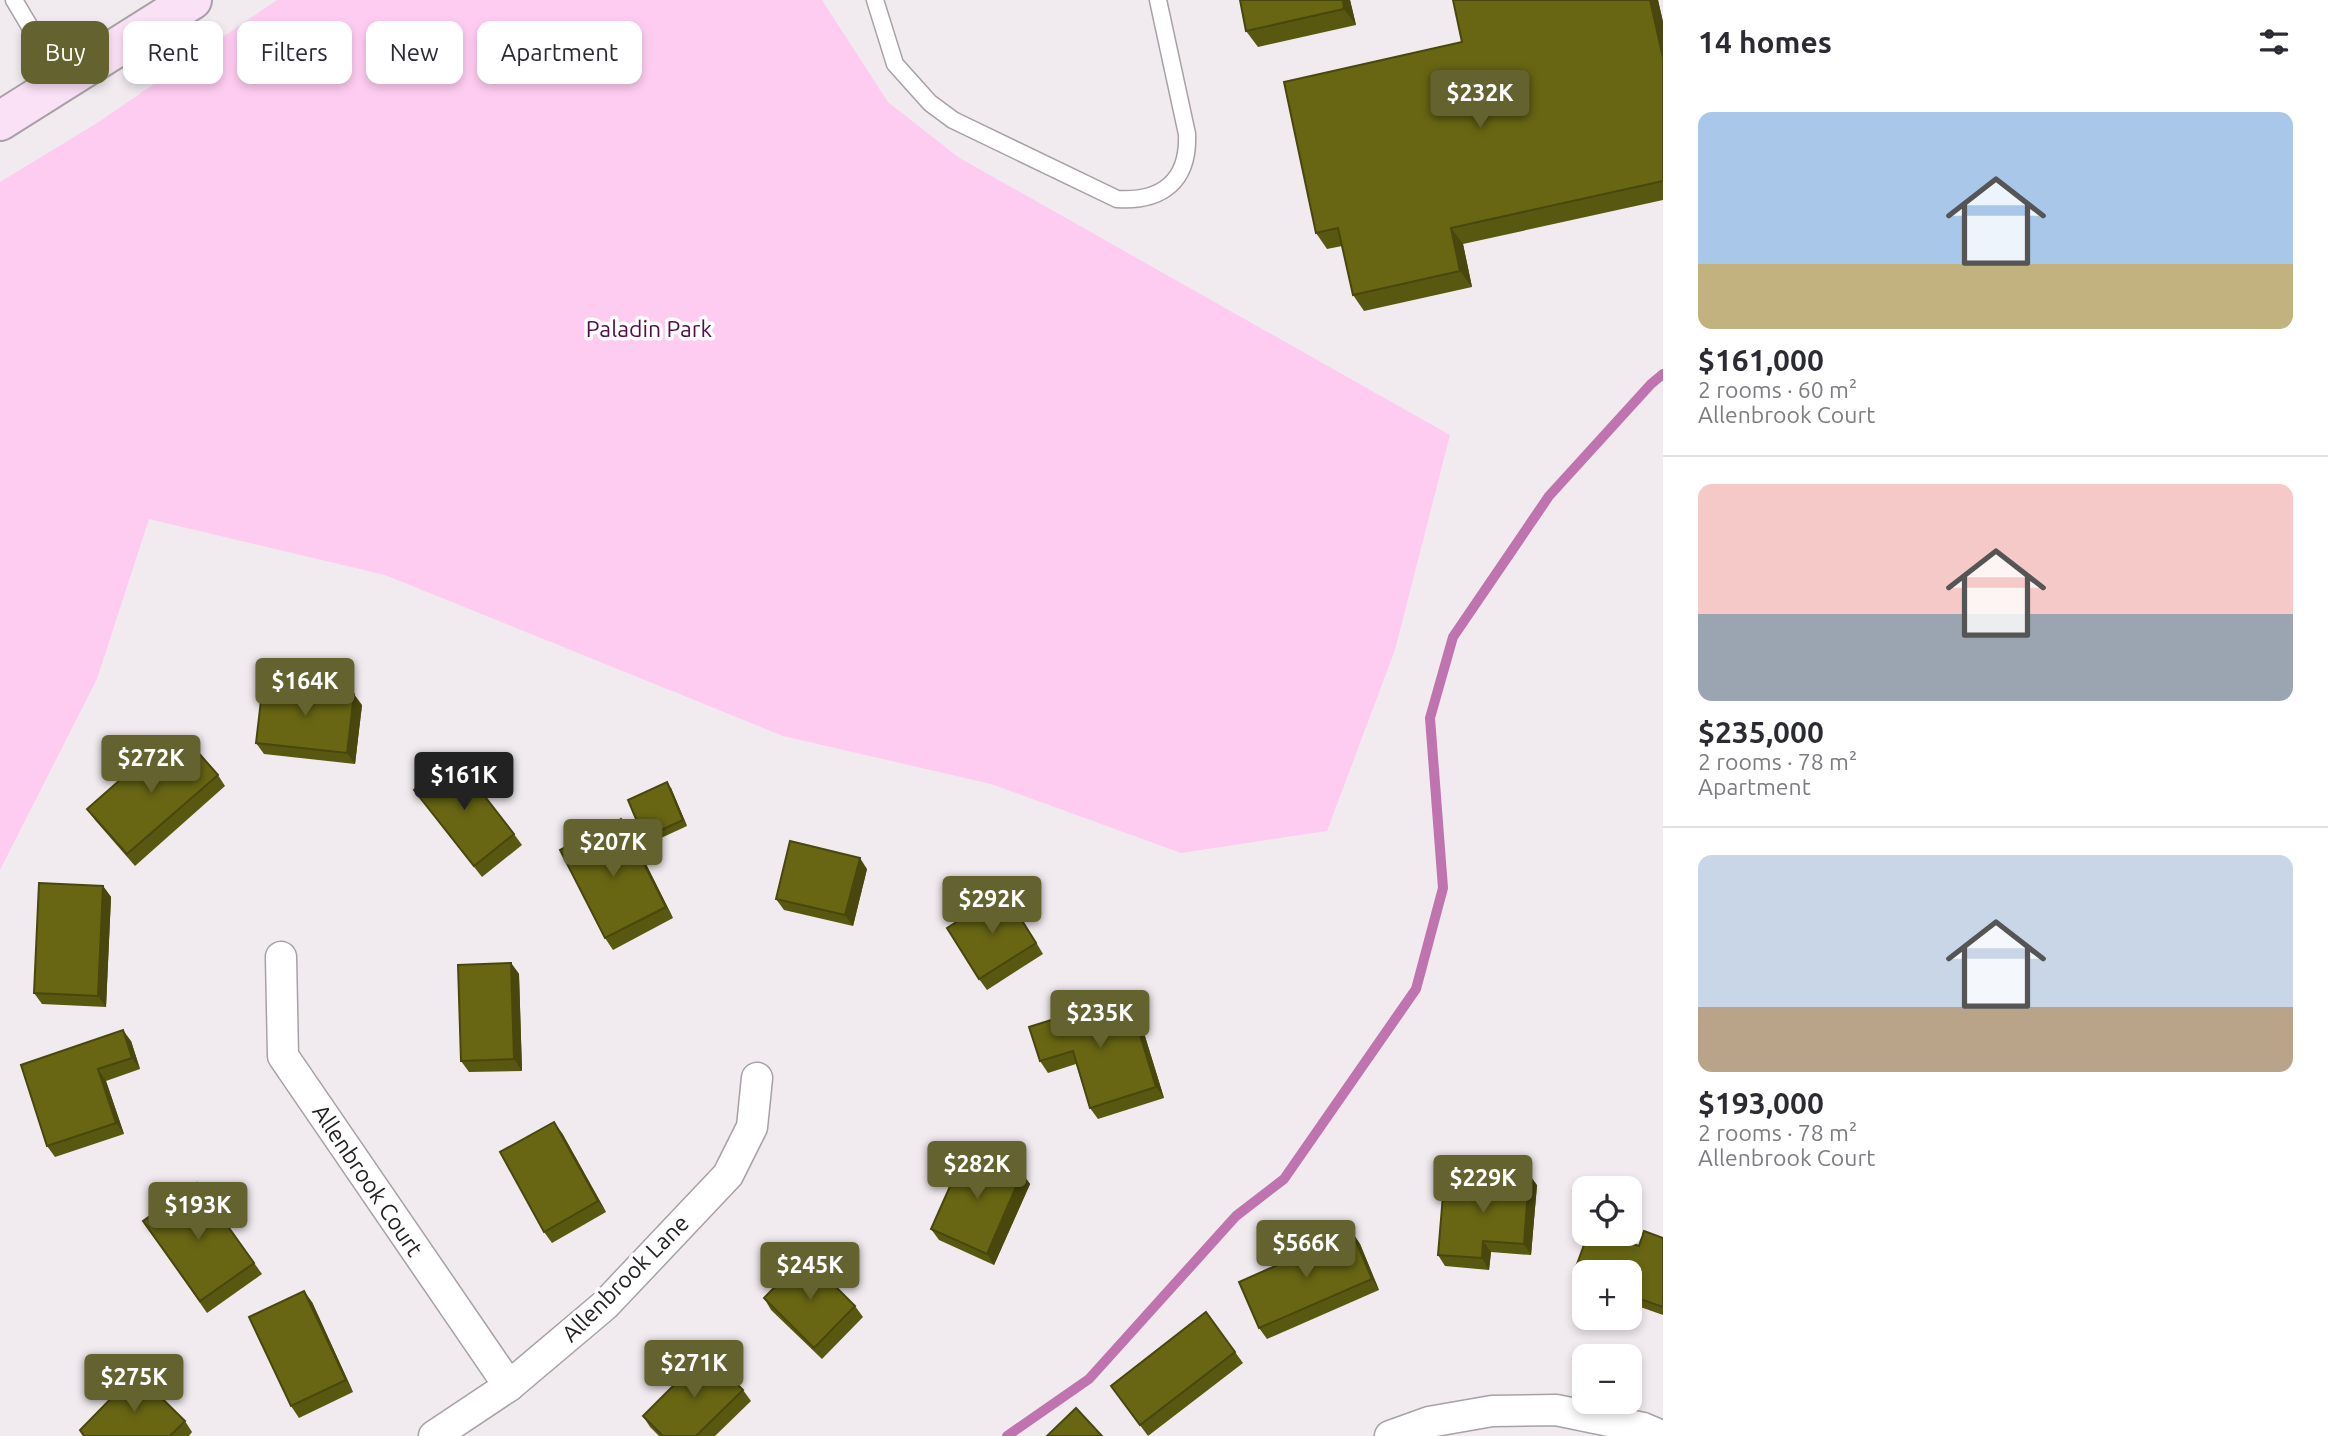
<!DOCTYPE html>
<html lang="en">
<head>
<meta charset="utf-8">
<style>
  body { margin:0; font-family:Ubuntu,sans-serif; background:#f2f2f3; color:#2b2b33; height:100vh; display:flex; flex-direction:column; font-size:26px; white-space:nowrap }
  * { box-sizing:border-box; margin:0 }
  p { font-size:23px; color:#7c7c81 }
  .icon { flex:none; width:38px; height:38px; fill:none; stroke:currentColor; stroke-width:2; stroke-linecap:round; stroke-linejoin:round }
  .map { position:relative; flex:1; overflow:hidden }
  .details { display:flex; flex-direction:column; background:#fff; width:665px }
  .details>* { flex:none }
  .guide { position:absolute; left:21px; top:21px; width:665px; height:63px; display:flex; gap:14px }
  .tools { position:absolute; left:1572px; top:1176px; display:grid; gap:14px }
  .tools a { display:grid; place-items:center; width:70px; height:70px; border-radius:14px; background:#fff; box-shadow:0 4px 10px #0003; font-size:35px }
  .price { position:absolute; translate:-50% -60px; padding:0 16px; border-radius:7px; background:#64632f; color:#fff; font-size:23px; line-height:46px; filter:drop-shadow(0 2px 4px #0008) }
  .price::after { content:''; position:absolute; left:50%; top:42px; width:21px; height:16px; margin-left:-10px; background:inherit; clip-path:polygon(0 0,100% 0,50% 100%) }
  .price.selected { background:#222; color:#fff }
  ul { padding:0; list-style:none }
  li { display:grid; align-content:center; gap:14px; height:371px; padding:0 35px }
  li+li { border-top:2px solid #e1e1e2 }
  li span { display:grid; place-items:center; height:217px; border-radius:14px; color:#555 }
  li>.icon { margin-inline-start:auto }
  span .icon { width:126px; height:126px; fill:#fffc; stroke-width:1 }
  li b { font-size:30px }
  h2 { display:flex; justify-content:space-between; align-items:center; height:84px; padding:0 35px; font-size:30px }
  .tag { padding:0 24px; border-radius:14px; background:#fff; box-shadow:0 4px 10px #0003; font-size:24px; line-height:63px }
  .tag.selected { background:#64632f; color:#fff }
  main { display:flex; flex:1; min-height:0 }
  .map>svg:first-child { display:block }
</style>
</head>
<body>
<main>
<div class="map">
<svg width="1663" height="1436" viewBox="0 0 1663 1436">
  <rect width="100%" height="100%" fill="#f1ebef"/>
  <!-- green -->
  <path fill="#feccf1" d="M277 0H822L888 102 958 157 1450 435 1395 650 1327 831 1181 853 991 784 783 736 385 575 149 519 97 679 0 870V182L97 123Z"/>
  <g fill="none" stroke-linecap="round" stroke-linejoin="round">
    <!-- stream -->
    <path stroke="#bf73af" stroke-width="10" d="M1007 1436 1089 1379 1236 1216 1284 1179 1416 989 1443 888 1430 718 1453 637 1549 496 1651 384 1663 374"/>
    <!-- lane casing -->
    <g stroke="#a7a1a5" stroke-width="19">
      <g id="lane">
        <path d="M14 0 62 81"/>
        <path d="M875 0 895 64 930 103 953 120 1117 199C1162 202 1189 181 1187 134L1158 0"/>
      </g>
    </g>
    <!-- street casing -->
    <g stroke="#a7a1a5" stroke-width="33">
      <g id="street">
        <path d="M281 957 283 1056 509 1386"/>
        <path d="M434 1436 509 1386 605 1305 728 1175 752 1127 757 1078"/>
        <path d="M1390 1436 1429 1422 1492 1411 1556 1410 1643 1428 1662 1436"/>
      </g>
    </g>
    <!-- secondary casing -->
    <g stroke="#a7a1a5" stroke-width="42">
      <path id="secondary" d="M0 121 192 0"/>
    </g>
    <!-- lane -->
    <use href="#lane" stroke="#fff" stroke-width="16"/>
    <!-- street -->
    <use href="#street" stroke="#fff" stroke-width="30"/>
    <!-- secondary -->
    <use href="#secondary" stroke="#fbe1f5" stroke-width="38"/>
  </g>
  <!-- wall -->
  <g fill="#595810">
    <path d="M1350 0 1356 25 1258 47 1246 31Z"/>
    <path d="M1658 0 1663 22V200L1463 244 1472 287 1364 311 1353 295 1342 246 1327 249 1316 233Z"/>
    <path d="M362 705 355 764 264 754 256 743Z"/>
    <path d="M165 761 218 775 225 786 135 866 95 820 87 809Z"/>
    <path d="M671 788 687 826 648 844 644 838Z"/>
    <path d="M414 790 514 834 522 845 482 877Z"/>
    <path d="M629 830 673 918 613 950 605 938Z"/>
    <path d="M867 869 853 926 784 910 776 899Z"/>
    <path d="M103 886 111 897 106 1007 42 1004 34 993Z"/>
    <path d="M1012 903 1043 954 987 990 979 979Z"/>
    <path d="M511 963 519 974 522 1071 469 1072 461 1061Z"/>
    <path d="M1136 1007 1164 1098 1098 1119 1090 1108 1076 1064 1048 1073 1040 1061Z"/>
    <path d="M131 1041 140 1069 106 1081 124 1134 55 1157 47 1146 21 1065Z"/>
    <path d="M562 1133 606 1212 552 1243 544 1232Z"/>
    <path d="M1022 1173 1030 1184 994 1265 939 1240 931 1229Z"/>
    <path d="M197 1183 262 1274 207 1313 143 1221Z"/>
    <path d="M1537 1185 1531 1255 1491 1252 1489 1270 1445 1266 1438 1255 1493 1188Z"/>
    <path d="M1352 1232 1360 1244 1379 1290 1267 1339 1259 1328Z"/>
    <path d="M1663 1238V1315L1629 1303V1272H1584V1287L1581 1286 1573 1275 1639 1246Z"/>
    <path d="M764 1298 855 1306 863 1317 822 1359 771 1310Z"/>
    <path d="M312 1302 353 1392 299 1418 291 1406Z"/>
    <path d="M1206 1312 1243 1363 1148 1436 1111 1386Z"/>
    <path d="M743 1390 751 1401 715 1436H659L650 1427 643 1416Z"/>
    <path d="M185 1421 192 1432 189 1436H84Z"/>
  </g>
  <!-- shaded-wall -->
  <g fill="#49470d">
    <path d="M1343 0H1350L1356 25 1344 9Z"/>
    <path d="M1650 0H1658L1663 22V58Z"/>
    <path d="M1451 228 1463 244 1472 287 1460 271Z"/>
    <path d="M354 694 362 705 355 764 347 753Z"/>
    <path d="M667 782 671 788 687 826 683 820Z"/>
    <path d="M621 819 629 830 673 918 666 907Z"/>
    <path d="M860 858 867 869 853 926 845 915Z"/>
    <path d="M103 886 111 897 106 1007 98 996Z"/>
    <path d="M1004 892 1012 903 1043 954 1036 943Z"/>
    <path d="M511 963 519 974 522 1071 514 1059Z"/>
    <path d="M1128 996 1136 1007 1164 1098 1156 1087Z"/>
    <path d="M123 1030 131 1041 140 1069 132 1058Z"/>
    <path d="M98 1069 106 1081 124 1134 116 1123Z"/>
    <path d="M554 1122 562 1133 606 1212 598 1201Z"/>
    <path d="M1022 1173 1030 1184 994 1265 987 1254Z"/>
    <path d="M1529 1174 1537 1185 1531 1255 1524 1244Z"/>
    <path d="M1352 1232 1360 1244 1379 1290 1372 1279Z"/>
    <path d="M1483 1241 1491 1252 1489 1270 1482 1258Z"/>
    <path d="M304 1291 312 1302 353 1392 346 1380Z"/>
  </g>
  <!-- building -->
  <g fill="#686613" stroke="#49470d" stroke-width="2">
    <path d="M1240 0H1343L1344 9 1246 31Z"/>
    <path d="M1453 0H1650L1663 58V181L1451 228 1460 271 1353 295 1338 228 1316 233 1284 82 1462 42Z"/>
    <path d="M263 683 354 694 347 753 256 743Z"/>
    <path d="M188 741 218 775 127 854 87 809 154 750 165 761Z"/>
    <path d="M455 758 514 834 474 866 414 790Z"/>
    <path d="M667 782 683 820 644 838 628 800Z"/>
    <path d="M621 819 666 907 605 938 560 850Z"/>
    <path d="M790 841 860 858 845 915 776 899Z"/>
    <path d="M39 883 103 886 98 996 34 993Z"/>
    <path d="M1004 892 1036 943 979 979 947 928Z"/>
    <path d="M511 963 514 1059 461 1061 458 965Z"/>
    <path d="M1128 996 1156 1087 1090 1108 1073 1051 1040 1061 1029 1027Z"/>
    <path d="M123 1030 132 1058 98 1069 116 1123 47 1146 21 1065Z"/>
    <path d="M554 1122 598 1201 544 1232 500 1152Z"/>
    <path d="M967 1148 1022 1173 987 1254 931 1229Z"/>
    <path d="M1495 1170 1529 1174 1524 1244 1483 1241 1482 1258 1438 1255 1444 1183 1493 1188Z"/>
    <path d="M197 1183 254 1263 200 1301 143 1221Z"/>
    <path d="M1644 1231 1663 1238V1307L1629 1295V1272H1584V1279L1573 1275 1588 1234H1605L1639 1246Z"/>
    <path d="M1352 1232 1372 1279 1259 1328 1239 1282Z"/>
    <path d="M805 1256 855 1306 814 1348 764 1298Z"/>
    <path d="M304 1291 346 1380 291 1406 249 1317Z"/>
    <path d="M1206 1312 1235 1352 1140 1425 1111 1386Z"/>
    <path d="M706 1353 743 1390 696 1436H663L643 1416Z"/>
    <path d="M136 1373 185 1421 170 1436H84L80 1430Z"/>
    <path d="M1076 1408 1102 1436H1047Z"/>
  </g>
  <g text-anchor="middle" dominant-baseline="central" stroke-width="7" stroke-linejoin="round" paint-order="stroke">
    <!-- park labels -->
    <g font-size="23" fill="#530d49" stroke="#fff">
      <text x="649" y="328">Paladin Park</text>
    </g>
    <!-- street labels -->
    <g font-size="23" fill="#242123" stroke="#fff">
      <text transform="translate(368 1180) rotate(56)">Allenbrook Court</text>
      <text transform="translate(625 1278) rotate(-45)">Allenbrook Lane</text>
    </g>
  </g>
</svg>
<div class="tools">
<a><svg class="icon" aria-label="locate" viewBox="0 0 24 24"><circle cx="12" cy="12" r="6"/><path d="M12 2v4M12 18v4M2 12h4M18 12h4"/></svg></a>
<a>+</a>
<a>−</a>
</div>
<b class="price" style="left:1480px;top:130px">$232K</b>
<b class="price" style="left:305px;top:718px">$164K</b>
<b class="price" style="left:151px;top:795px">$272K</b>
<b class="price selected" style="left:464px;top:812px">$161K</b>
<b class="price" style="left:613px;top:879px">$207K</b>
<b class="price" style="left:992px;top:936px">$292K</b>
<b class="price" style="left:1100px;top:1050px">$235K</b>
<b class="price" style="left:977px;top:1201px">$282K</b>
<b class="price" style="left:1483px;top:1215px">$229K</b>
<b class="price" style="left:198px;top:1242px">$193K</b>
<b class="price" style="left:1306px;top:1280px">$566K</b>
<b class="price" style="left:810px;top:1302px">$245K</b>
<b class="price" style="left:694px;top:1400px">$271K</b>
<b class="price" style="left:134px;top:1414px">$275K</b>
<div class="guide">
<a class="tag selected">Buy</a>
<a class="tag">Rent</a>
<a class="tag">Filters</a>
<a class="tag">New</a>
<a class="tag">Apartment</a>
</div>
</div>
<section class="details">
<h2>14 homes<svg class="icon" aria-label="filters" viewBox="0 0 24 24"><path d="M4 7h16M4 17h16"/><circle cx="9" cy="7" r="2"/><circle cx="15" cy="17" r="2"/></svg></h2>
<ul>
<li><span style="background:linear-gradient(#a9c7e8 70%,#c2b280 0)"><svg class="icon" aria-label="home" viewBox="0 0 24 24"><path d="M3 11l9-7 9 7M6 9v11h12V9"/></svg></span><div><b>$161,000</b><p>2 rooms · 60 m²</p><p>Allenbrook Court</p></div></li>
<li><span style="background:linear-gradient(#f6c9c9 60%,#9aa5b1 0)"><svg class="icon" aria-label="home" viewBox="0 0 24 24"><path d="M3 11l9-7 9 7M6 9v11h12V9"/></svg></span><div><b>$235,000</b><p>2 rooms · 78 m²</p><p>Apartment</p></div></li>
<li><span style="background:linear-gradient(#c9d6e8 70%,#b9a48a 0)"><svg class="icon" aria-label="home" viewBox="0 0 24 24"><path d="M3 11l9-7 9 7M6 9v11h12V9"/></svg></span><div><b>$193,000</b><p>2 rooms · 78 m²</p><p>Allenbrook Court</p></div></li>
</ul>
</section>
</main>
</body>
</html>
